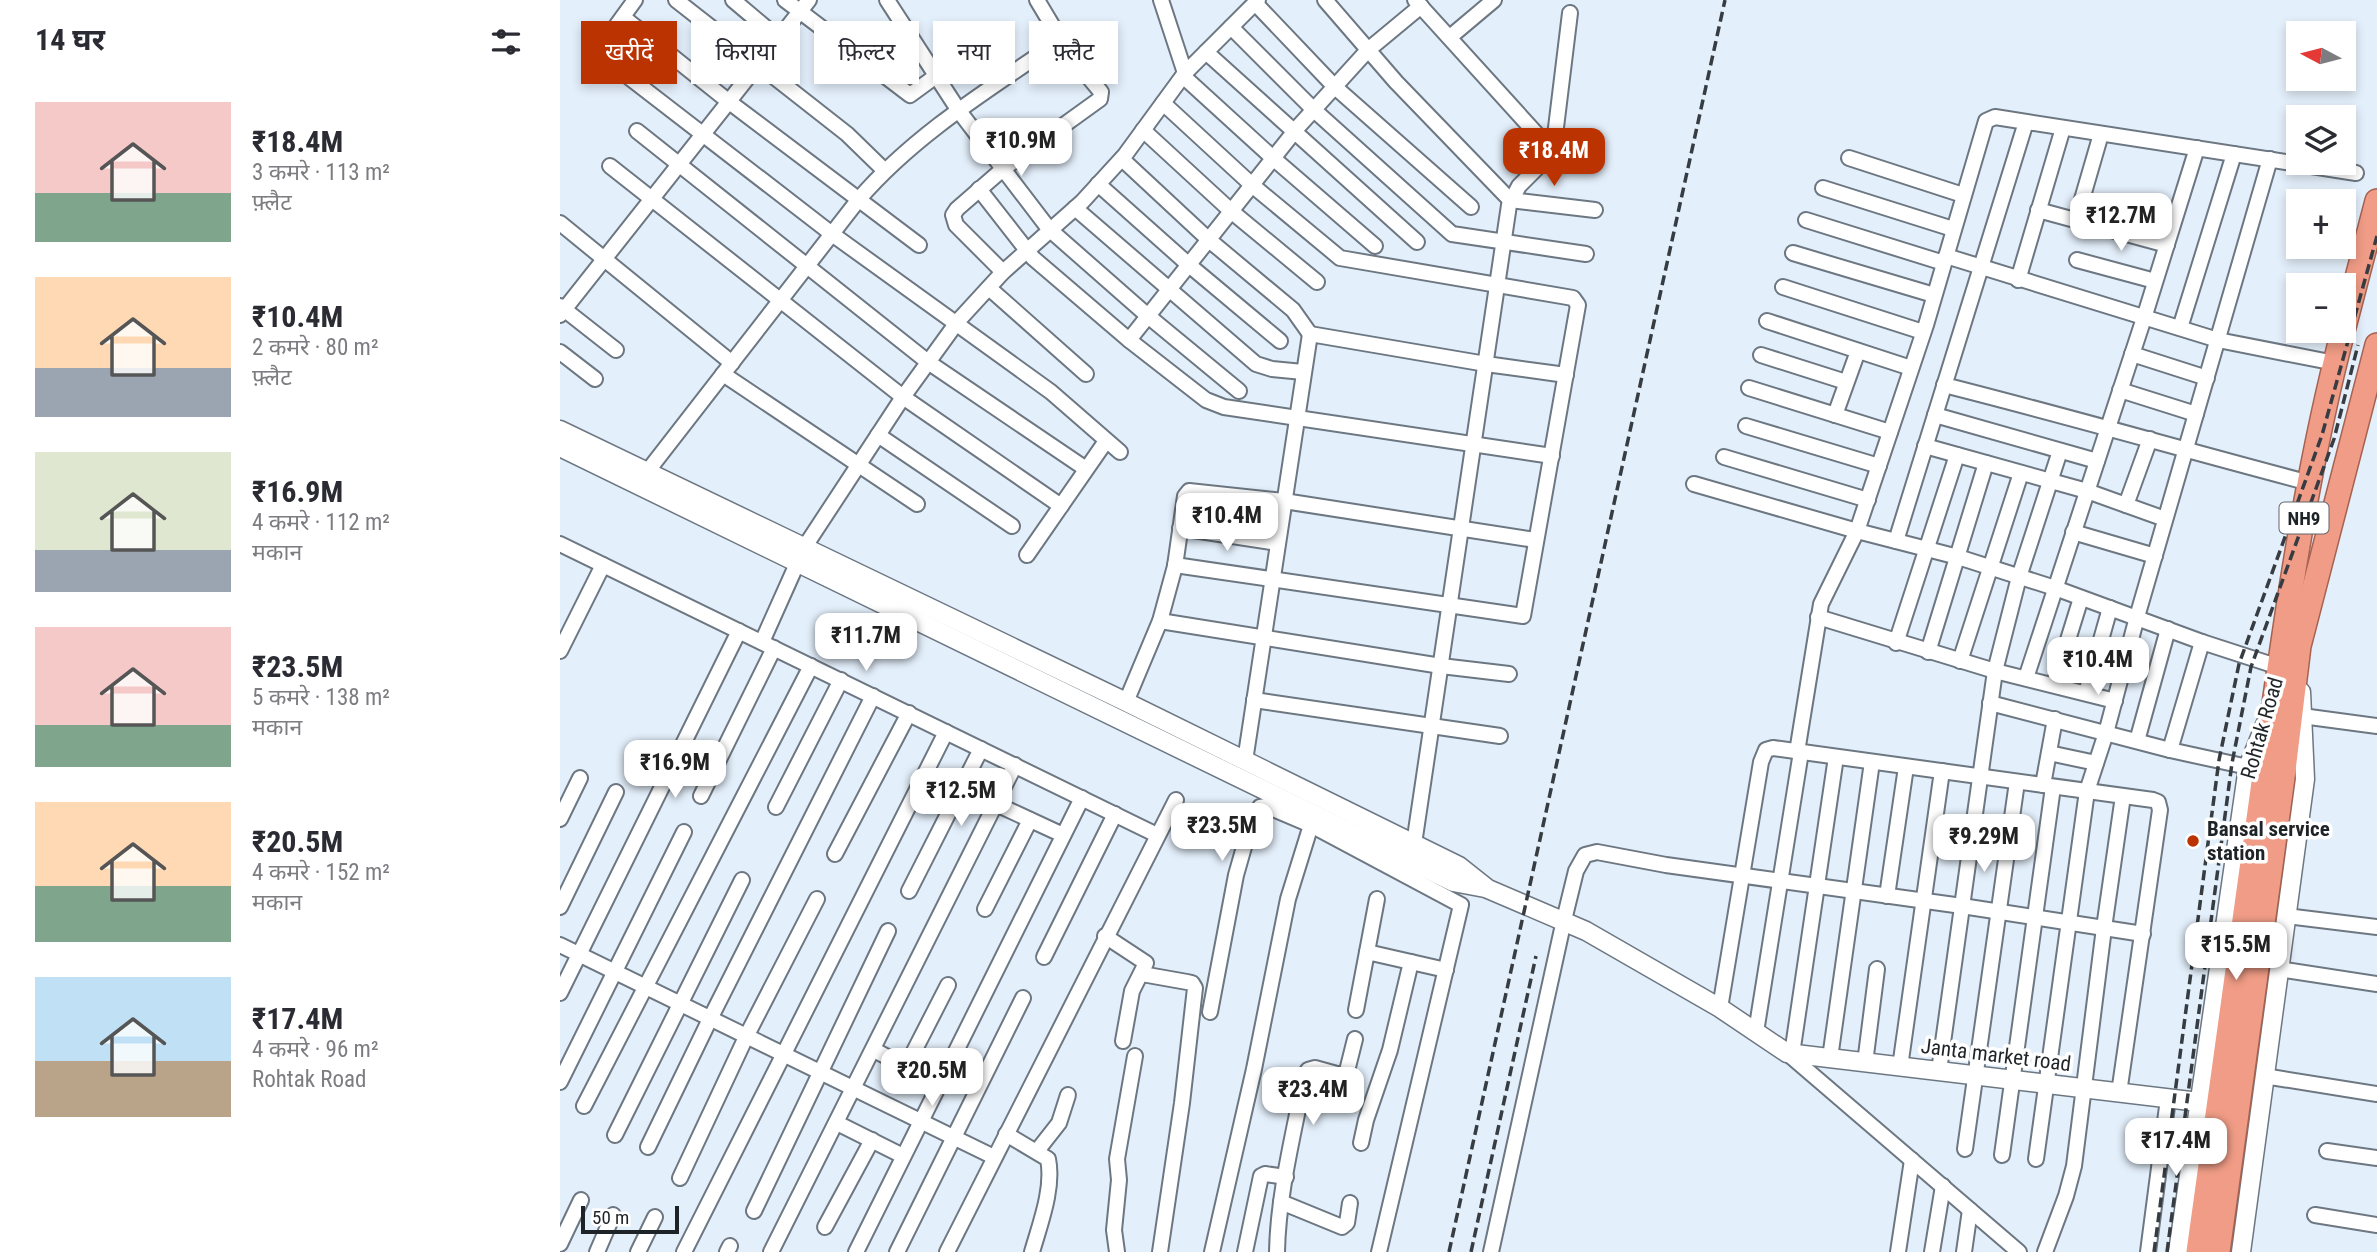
<!DOCTYPE html>
<html lang="hi">
<head>
<meta charset="utf-8">
<style>
  body { margin:0; font-family:"Roboto Condensed","Noto Sans Devanagari",sans-serif; background:#f2f2f3; color:#2b2b33; height:100vh; display:flex; flex-direction:column; font-size:26px; white-space:nowrap }
  * { box-sizing:border-box; margin:0 }
  p { font-size:23px; color:#7c7c81 }
  .icon { flex:none; width:38px; height:38px; fill:none; stroke:currentColor; stroke-width:2; stroke-linecap:round; stroke-linejoin:round }
  .map { position:relative; flex:1; overflow:hidden }
  .side { display:flex; flex-direction:column; background:#fff; width:560px }
  .side>* { flex:none }
  .guide { position:absolute; left:21px; top:21px; width:665px; height:63px; display:flex; gap:14px }
  .needle { width:46px; rotate:277deg }
  .fabs { position:absolute; left:1726px; top:21px; display:grid; gap:14px }
  .fabs a { display:grid; place-items:center; width:70px; height:70px; border-radius:0px; background:#fff; box-shadow:0 4px 10px #0003; font-size:35px }
  .scale { position:absolute; left:21px; bottom:18px; width:98px; box-sizing:border-box; padding-left:7px; border:4px solid #1e2327; border-top:0; font-size:19px; line-height:24px; white-space:nowrap; color:#1e2327; -webkit-text-stroke:5px #fff; paint-order:stroke }
  .price { position:absolute; translate:-50% -60px; padding:0 16px; border-radius:14px; background:#fff; color:#222; font-size:23px; line-height:46px; filter:drop-shadow(0 2px 4px #0008) }
  .price::after { content:''; position:absolute; left:50%; top:42px; width:21px; height:16px; margin-left:-10px; background:inherit; clip-path:polygon(0 0,100% 0,50% 100%) }
  .price.current { background:#b30; color:#fff }
  ul { padding:0; list-style:none }
  li { display:flex; align-items:center; gap:21px; height:175px; padding:0 35px }
  li span { display:grid; place-items:center; flex:none; width:196px; height:140px; border-radius:0px; color:#555 }
  li>.icon { margin-inline-start:auto }
  span .icon { width:84px; height:84px; fill:#fffc; stroke-width:1 }
  li b { font-size:30px }
  h2 { display:flex; justify-content:space-between; align-items:center; height:84px; padding:0 35px; font-size:30px }
  .tag { padding:0 24px; border-radius:0px; background:#fff; box-shadow:0 4px 10px #0003; font-size:24px; line-height:63px }
  .tag.current { background:#b30; color:#fff }
  main { display:flex; flex:1; min-height:0 }
  .map>svg:first-child { display:block }
</style>
</head>
<body>
<main>
<section class="side">
<h2>14 घर<svg class="icon" aria-label="filters" viewBox="0 0 24 24"><path d="M4 7h16M4 17h16"/><circle cx="9" cy="7" r="2"/><circle cx="15" cy="17" r="2"/></svg></h2>
<ul>
<li><span style="background:linear-gradient(#f6c9c9 65%,#7fa58c 0)"><svg class="icon" aria-label="home" viewBox="0 0 24 24"><path d="M3 11l9-7 9 7M6 9v11h12V9"/></svg></span><div><b>₹18.4M</b><p>3 कमरे · 113 m²</p><p>फ़्लैट</p></div></li>
<li><span style="background:linear-gradient(#ffd9b3 65%,#9aa5b1 0)"><svg class="icon" aria-label="home" viewBox="0 0 24 24"><path d="M3 11l9-7 9 7M6 9v11h12V9"/></svg></span><div><b>₹10.4M</b><p>2 कमरे · 80 m²</p><p>फ़्लैट</p></div></li>
<li><span style="background:linear-gradient(#dfe7d0 70%,#9aa5b1 0)"><svg class="icon" aria-label="home" viewBox="0 0 24 24"><path d="M3 11l9-7 9 7M6 9v11h12V9"/></svg></span><div><b>₹16.9M</b><p>4 कमरे · 112 m²</p><p>मकान</p></div></li>
<li><span style="background:linear-gradient(#f6c9c9 70%,#7fa58c 0)"><svg class="icon" aria-label="home" viewBox="0 0 24 24"><path d="M3 11l9-7 9 7M6 9v11h12V9"/></svg></span><div><b>₹23.5M</b><p>5 कमरे · 138 m²</p><p>मकान</p></div></li>
<li><span style="background:linear-gradient(#ffd9b3 60%,#7fa58c 0)"><svg class="icon" aria-label="home" viewBox="0 0 24 24"><path d="M3 11l9-7 9 7M6 9v11h12V9"/></svg></span><div><b>₹20.5M</b><p>4 कमरे · 152 m²</p><p>मकान</p></div></li>
<li><span style="background:linear-gradient(#bfe0f5 60%,#b9a48a 0)"><svg class="icon" aria-label="home" viewBox="0 0 24 24"><path d="M3 11l9-7 9 7M6 9v11h12V9"/></svg></span><div><b>₹17.4M</b><p>4 कमरे · 96 m²</p><p>Rohtak Road</p></div></li>
</ul>
</section>
<div class="map">
<svg width="1817" height="1252" viewBox="0 0 1817 1252">
  <rect width="100%" height="100%" fill="#e3effb"/>
  <g fill="none" stroke-linecap="round" stroke-linejoin="round">
    <!-- minor casing -->
    <g stroke="#6c7782" stroke-width="18">
      <g id="minor">
        <path d="M75 0 43 44 41 49 44 58 272 234 491 392 560 452"/>
        <path d="M116 0 287 134 324 170"/>
        <path d="M173 0 218 38"/>
        <path d="M225 0 350 95 376 76"/>
        <path d="M327 0 399 111 489 229 588 316 679 391"/>
        <path d="M601 0 625 73"/>
        <path d="M765 0 836 82 950 200 1035 210"/>
        <path d="M855 0 993 152"/>
        <path d="M695 3 775 87 911 207"/>
        <path d="M63 17 168 101 359 245"/>
        <path d="M671 27 754 110 892 234 1026 254"/>
        <path d="M890 37 934 0"/>
        <path d="M646 52 857 242"/>
        <path d="M623 76 713 158 815 246"/>
        <path d="M603 103 692 185 780 258 1013 298 1018 305 963 616 615 565"/>
        <path d="M583 130 671 211 757 282"/>
        <path d="M77 131 368 362 526 469"/>
        <path d="M1289 158 1403 195"/>
        <path d="M562 159 649 240 733 310 750 334"/>
        <path d="M50 166 343 397 501 506"/>
        <path d="M538 184 629 265 720 341"/>
        <path d="M1263 188 1393 229"/>
        <path d="M419 189 473 258 569 340 646 400 664 407 992 456"/>
        <path d="M515 208 696 364 712 369 743 372"/>
        <path d="M1478 210 1607 245"/>
        <path d="M1246 220 1384 263"/>
        <path d="M1516 220 1541 134"/>
        <path d="M0 223 172 363"/>
        <path d="M1233 253 1374 295"/>
        <path d="M1386 256 1658 340 1775 363"/>
        <path d="M1517 260 1595 281"/>
        <path d="M443 272 396 225 393 215 397 209 443 169 540 99 541 92 521 68 501 40"/>
        <path d="M1458 280 1503 128"/>
        <path d="M1223 287 1363 332"/>
        <path d="M429 288 526 374"/>
        <path d="M0 306 56 350"/>
        <path d="M0 315 249 0"/>
        <path d="M1207 321 1351 368"/>
        <path d="M1620 328 1674 154"/>
        <path d="M569 340 738 127 808 50 861 6"/>
        <path d="M0 352 35 379"/>
        <path d="M1572 354 1647 378"/>
        <path d="M1201 355 1286 382"/>
        <path d="M163 374 357 504"/>
        <path d="M1384 385C1507 416 1628 451 1750 483"/>
        <path d="M1189 388 1330 432"/>
        <path d="M1560 390 1636 414"/>
        <path d="M1275 415 1298 351"/>
        <path d="M1375 415 1537 461"/>
        <path d="M1186 426 1319 466"/>
        <path d="M318 435 452 526"/>
        <path d="M1365 446 1527 491 1605 519"/>
        <path d="M1164 457 1308 500"/>
        <path d="M87 472 299 199C355 134 431 88 501 40L477 0"/>
        <path d="M1134 484 1297 531 1398 557 1495 588 1642 642 1719 667"/>
        <path d="M1566 505 1590 439"/>
        <path d="M620 528 718 543"/>
        <path d="M1513 532 1595 556"/>
        <path d="M1336 541 1466 122"/>
        <path d="M0 544 597 835"/>
        <path d="M467 555 546 441"/>
        <path d="M1258 617 1435 671 1555 701"/>
        <path d="M600 621 881 666 949 674"/>
        <path d="M202 642 244 548 343 397 398 321 443 272 522 202 565 155 625 73 698 0"/>
        <path d="M1336 643 1397 455"/>
        <path d="M0 651 43 565"/>
        <path d="M1368 652 1426 463"/>
        <path d="M1400 661 1461 473"/>
        <path d="M1466 678 1584 318 1637 148"/>
        <path d="M1494 685 1521 598"/>
        <path d="M1526 693 1550 608"/>
        <path d="M694 700 940 736"/>
        <path d="M566 702 600 621 615 566 625 496 629 491 724 501 975 540"/>
        <path d="M1430 703 1610 750 1688 767"/>
        <path d="M1742 716 1817 726"/>
        <path d="M1577 741 1608 629"/>
        <path d="M1610 750 1642 642"/>
        <path d="M1237 752 1261 604 1297 531 1366 325 1426 121 1435 117 1796 173"/>
        <path d="M1489 753 1536 763"/>
        <path d="M685 761 750 334 926 364 1006 375"/>
        <path d="M1483 785 1495 719"/>
        <path d="M141 796 214 648"/>
        <path d="M436 804 503 835"/>
        <path d="M216 807 281 680"/>
        <path d="M0 819 20 778"/>
        <path d="M854 844 949 205 959 186 993 152 1010 13"/>
        <path d="M275 854 349 713"/>
        <path d="M349 891 421 749"/>
        <path d="M1327 896 1346 767"/>
        <path d="M0 907 56 792"/>
        <path d="M425 909 470 820"/>
        <path d="M1726 916 1817 927"/>
        <path d="M545 936 586 963 572 991 563 1041"/>
        <path d="M0 945 434 1157"/>
        <path d="M807 952 817 899"/>
        <path d="M484 957 555 814"/>
        <path d="M1719 969 1817 984"/>
        <path d="M582 974 627 982 632 983 635 988 622 1103 600 1252"/>
        <path d="M0 993 179 631"/>
        <path d="M1160 1008 1201 762 1206 750 1213 748 1593 800 1598 802 1600 810 1559 1093"/>
        <path d="M796 1010 807 952 886 970"/>
        <path d="M650 1012 676 875 684 847 700 807 706 806 751 825 901 905 819 1252"/>
        <path d="M1196 1032 1241 752"/>
        <path d="M314 1050 379 1084"/>
        <path d="M1227 1053 1459 1252"/>
        <path d="M1232 1054 1276 757"/>
        <path d="M1270 1058 1312 762"/>
        <path d="M1305 1063 1317 969"/>
        <path d="M346 1067 388 985"/>
        <path d="M1340 1067 1382 771"/>
        <path d="M1379 1071 1435 671 1459 577 1500 451"/>
        <path d="M1704 1076 1817 1094"/>
        <path d="M0 1082 124 832"/>
        <path d="M24 1106 251 666"/>
        <path d="M277 1123 343 1156"/>
        <path d="M446 1134 488 1159C494 1188 480 1224 472 1252"/>
        <path d="M55 1135 182 880"/>
        <path d="M801 1143 806 1120 830 1050 851 962"/>
        <path d="M88 1147 150 1019 313 696"/>
        <path d="M1405 1149 1457 782"/>
        <path d="M477 1151 499 1123 508 1095"/>
        <path d="M1767 1151 1817 1158"/>
        <path d="M1442 1155 1493 787"/>
        <path d="M1476 1159 1527 791 1546 733 1577 617 1710 159"/>
        <path d="M120 1178 186 1037 257 899"/>
        <path d="M721 1202 782 1227 787 1223 790 1203"/>
        <path d="M194 1211 328 931"/>
        <path d="M1755 1215 1817 1225"/>
        <path d="M265 1227 312 1140"/>
        <path d="M0 1244 21 1200"/>
        <path d="M37 1252 53 1215"/>
        <path d="M78 1252 95 1217"/>
        <path d="M124 1252 386 732"/>
        <path d="M167 1252 170 1246"/>
        <path d="M211 1252 455 765"/>
        <path d="M296 1252 522 798"/>
        <path d="M337 1252 463 998"/>
        <path d="M387 1252 616 800"/>
        <path d="M557 1252 554 1230 559 1180 557 1159 575 1056"/>
        <path d="M652 1252 694 1069 728 899 751 825"/>
        <path d="M685 1252 701 1176 705 1174 726 1177"/>
        <path d="M717 1252C718 1194 734 1132 745 1075L748 1070 755 1068 784 1076 787 1071 795 1039"/>
        <path d="M931 1252 1004 920 1016 871 1025 855 1037 852 1106 865 1402 906 1583 934"/>
        <path d="M1338 1252 1352 1160"/>
        <path d="M1372 1252 1383 1186"/>
        <path d="M1404 1252 1410 1210"/>
        <path d="M1485 1252 1506 1196 1514 1166 1544 928 1563 796"/>
        <path d="M1588 1252 1608 1099"/>
      </g>
    </g>
    <!-- tertiary casing -->
    <g stroke="#6c7782" stroke-width="21">
      <g id="tertiary">
        <path d="M0 430 566 702 899 866 928 889 1026 931 1160 1008 1227 1053 1639 1102"/>
        <path d="M0 447 893 882 925 888"/>
        <path d="M1618 1252 1688 767 1705 725"/>
        <path d="M1681 1252 1745 779 1741 692"/>
      </g>
    </g>
    <!-- trunk casing -->
    <g stroke="#a56251" stroke-width="26">
      <g id="trunk">
        <path d="M1783 331 1817 201"/>
        <path d="M1638 1252C1659 1098 1680 944 1702 790 1723 637 1744 480 1783 331"/>
        <path d="M1658 1252 1724 770 1739 646 1817 345"/>
      </g>
    </g>
    <!-- minor -->
    <use href="#minor" stroke="#fff" stroke-width="14"/>
    <!-- tertiary -->
    <use href="#tertiary" stroke="#fff" stroke-width="18"/>
    <!-- trunk -->
    <use href="#trunk" stroke="#f09c86" stroke-width="23"/>
    <!-- rail -->
    <g stroke="#363c41" stroke-width="3.5" stroke-dasharray="10 5" stroke-linecap="butt">
      <path d="M889 1252 1165 0"/>
      <path d="M911 1252 976 956"/>
      <path d="M1594 1252 1659 760 1679 664 1762 435 1817 236"/>
      <path d="M1607 1252 1672 763 1691 667 1774 439 1798 345"/>
    </g>
  </g>
  <!-- markers -->
  <circle fill="#b30" stroke="#fff" stroke-width="2.5" cx="1633" cy="841" r="7"/>
  <g text-anchor="middle" dominant-baseline="central" stroke-width="7" stroke-linejoin="round" paint-order="stroke">
    <!-- shield labels -->
    <rect fill="#fff" stroke="#626568" stroke-width="2" x="1719.5" y="502.5" width="49" height="31" rx="5"/>
    <g font-size="19" font-weight="bold" fill="#1e2327">
      <text x="1744" y="518">NH9</text>
    </g>
    <!-- street labels -->
    <g font-size="21" fill="#1e2327" stroke="#fff">
      <text transform="translate(1702 728) rotate(-74)">Rohtak Road</text>
      <text transform="translate(1436 1055) rotate(7)">Janta market road</text>
    </g>
    <!-- poi labels -->
    <g font-size="21" font-weight="bold" fill="#1e2327" stroke="#fff" text-anchor="start">
      <text x="1647" y="829">Bansal service<tspan x="1647" dy="24">station</tspan></text>
    </g>
  </g>
</svg>
<div class="fabs">
<a><svg class="needle" viewBox="-14 -14 28 28"><path d="M0-13l5 13h-10z" fill="#e53935"/><path d="M0 13l5-13h-10z" fill="#7c7c81"/></svg></a>
<a><svg class="icon" aria-label="layers" viewBox="0 0 24 24"><path d="M12 4l9 5-9 5-9-5zM3 14l9 5 9-5"/></svg></a>
<a>+</a>
<a>−</a>
</div>
<div class="scale">50 m</div>
<b class="price" style="left:461px;top:178px">₹10.9M</b>
<b class="price current" style="left:994px;top:188px">₹18.4M</b>
<b class="price" style="left:1561px;top:253px">₹12.7M</b>
<b class="price" style="left:667px;top:553px">₹10.4M</b>
<b class="price" style="left:306px;top:673px">₹11.7M</b>
<b class="price" style="left:1538px;top:697px">₹10.4M</b>
<b class="price" style="left:115px;top:800px">₹16.9M</b>
<b class="price" style="left:401px;top:828px">₹12.5M</b>
<b class="price" style="left:662px;top:863px">₹23.5M</b>
<b class="price" style="left:1424px;top:874px">₹9.29M</b>
<b class="price" style="left:1676px;top:982px">₹15.5M</b>
<b class="price" style="left:372px;top:1108px">₹20.5M</b>
<b class="price" style="left:753px;top:1127px">₹23.4M</b>
<b class="price" style="left:1616px;top:1178px">₹17.4M</b>
<div class="guide">
<a class="tag current">खरीदें</a>
<a class="tag">किराया</a>
<a class="tag">फ़िल्टर</a>
<a class="tag">नया</a>
<a class="tag">फ़्लैट</a>
</div>
</div>
</main>
</body>
</html>
